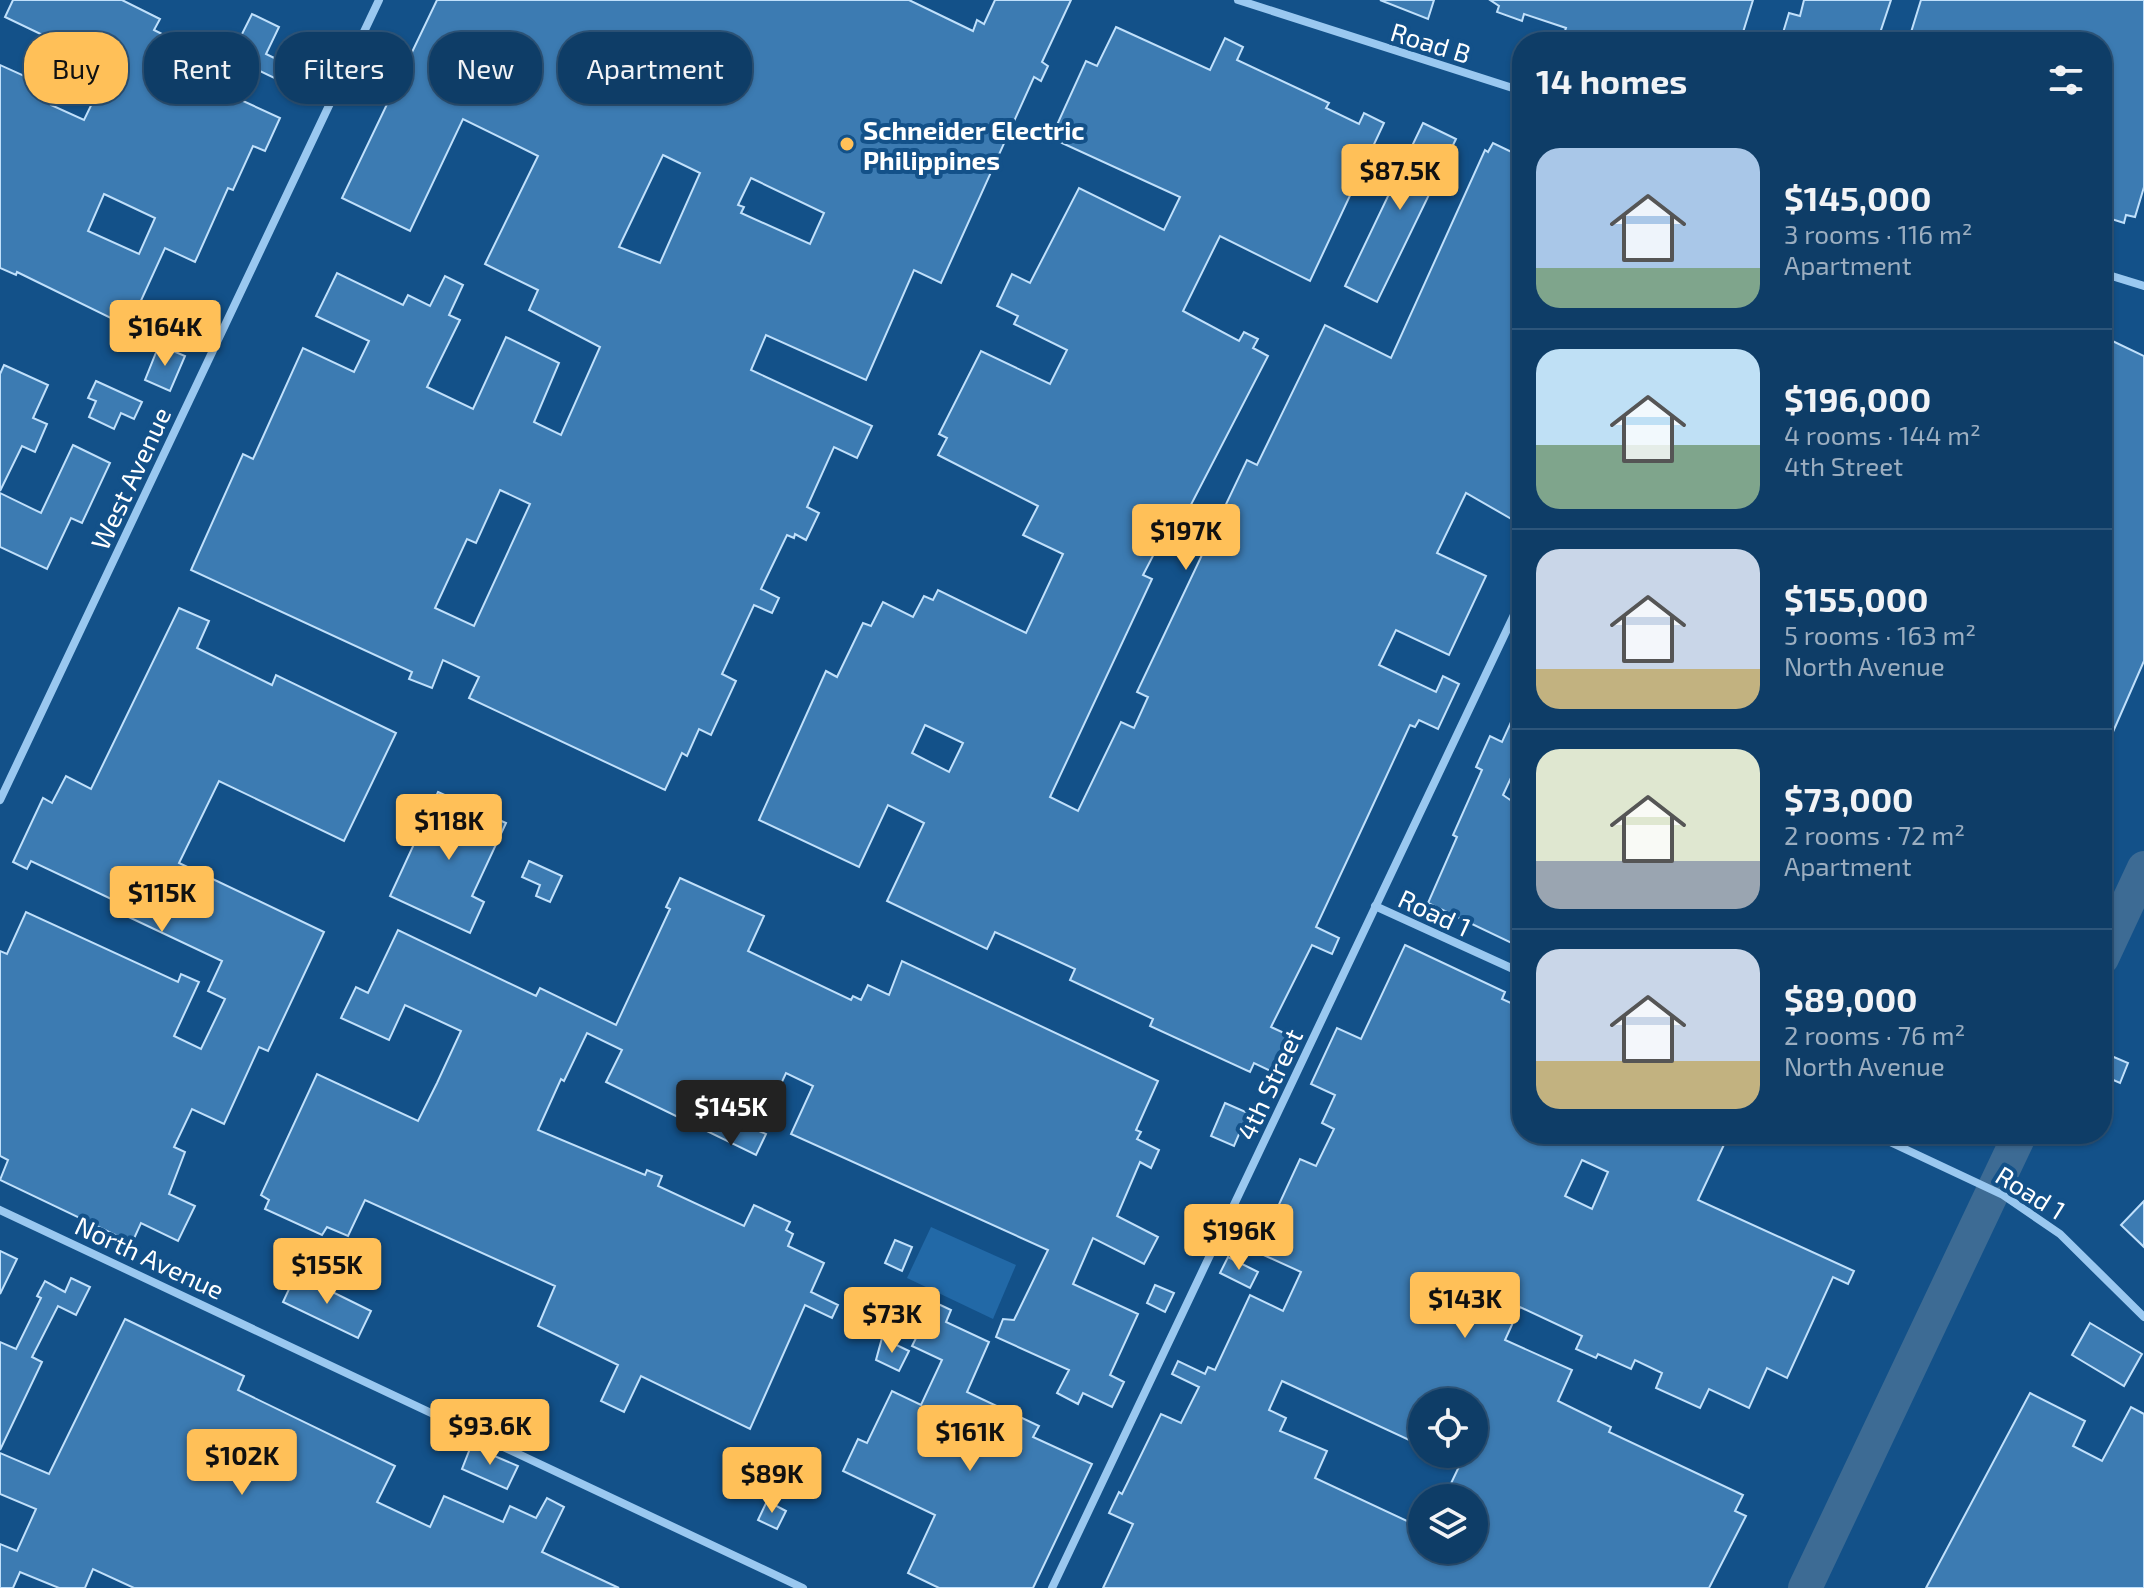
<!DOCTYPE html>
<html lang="en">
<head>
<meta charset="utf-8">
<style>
  body { margin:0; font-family:"Exo 2",sans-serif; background:#17446d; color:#f1f3f6; height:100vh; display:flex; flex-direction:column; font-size:30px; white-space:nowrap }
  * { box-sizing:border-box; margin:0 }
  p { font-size:26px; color:#9baec0 }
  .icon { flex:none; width:44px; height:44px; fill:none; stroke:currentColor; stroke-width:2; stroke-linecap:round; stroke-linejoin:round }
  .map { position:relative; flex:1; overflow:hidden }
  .side { position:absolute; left:1512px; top:32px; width:600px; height:1112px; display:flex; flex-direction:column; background:#0e3d67; border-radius:32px; box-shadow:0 2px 6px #0004,0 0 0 2px #2e567b }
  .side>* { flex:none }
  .banner { position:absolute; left:24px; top:32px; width:760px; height:72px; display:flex; gap:16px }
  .buttons { position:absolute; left:1408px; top:1388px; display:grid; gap:16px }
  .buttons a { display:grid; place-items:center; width:80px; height:80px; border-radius:50%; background:#0e3d67; box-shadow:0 2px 6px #0004,0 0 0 2px #2e567b; font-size:40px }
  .price { position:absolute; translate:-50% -68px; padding:0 18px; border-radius:8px; background:#ffc058; color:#111; font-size:26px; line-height:52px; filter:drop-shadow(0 2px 4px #0008) }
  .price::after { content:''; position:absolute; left:50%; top:48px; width:24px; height:18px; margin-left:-12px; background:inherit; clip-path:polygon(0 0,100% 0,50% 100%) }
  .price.current { background:#222; color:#fff }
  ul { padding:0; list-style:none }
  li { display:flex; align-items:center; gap:24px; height:200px; padding:0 24px }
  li+li { border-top:2px solid #2e567b }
  li span { display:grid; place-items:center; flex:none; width:224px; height:160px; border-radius:24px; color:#555 }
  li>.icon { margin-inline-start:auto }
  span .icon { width:96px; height:96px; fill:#fffc; stroke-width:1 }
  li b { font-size:34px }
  h2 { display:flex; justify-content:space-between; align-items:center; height:96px; padding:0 24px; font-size:34px }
  .chip { padding:0 28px; border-radius:32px; background:#0e3d67; box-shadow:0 2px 6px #0004,0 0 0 2px #2e567b; font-size:28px; line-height:72px }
  .chip.current { background:#ffc058; color:#111 }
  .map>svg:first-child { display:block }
</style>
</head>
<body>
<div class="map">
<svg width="2144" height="1588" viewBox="0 0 2144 1588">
  <rect width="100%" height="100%" fill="#135189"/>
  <!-- green -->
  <path fill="#2269a7" d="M931 1227 1016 1265 993 1319 907 1278Z"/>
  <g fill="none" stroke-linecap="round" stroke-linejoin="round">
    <!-- river -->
    <g stroke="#3d6b94" stroke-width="34">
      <path d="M2102 958 2144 868"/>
      <path d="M1805 1588 2020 1134"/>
    </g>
  </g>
  <!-- building -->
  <g fill="#3c7bb2" stroke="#c0e0fb" stroke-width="2" fill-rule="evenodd">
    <path d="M13 0H122L160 19 154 30 172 39 170 43 225 68 252 14 279 27 266 54 301 71 293 87 258 70 243 101 280 118 265 151 253 146 233 190 228 188 195 262 165 248 129 327 17 272 16 275 0 268V65L33 80 49 47 46 45 49 38 5 17ZM67 69 101 85 84 120 51 105ZM104 194 155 218 139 254 88 231Z"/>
    <path d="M437 0H909L973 31 977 20 984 24 995 0H1071L1042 62 1048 66 1041 81 1034 77 941 283 914 270 866 380 766 335 751 370 872 426 857 458 834 447 807 507 819 513 806 540 795 534 794 538 787 535 761 589 779 598 772 613 754 605 722 674 736 681 711 735 699 729 687 756 682 753 665 790 469 698 479 677 443 660 432 688 409 679 412 672 191 570 243 454 253 459 303 348 354 372 369 341 316 316 337 273 403 305 408 295 430 306 445 276 463 285 449 315 460 320 427 387 473 409 506 337 559 363 534 422 561 435 600 347 529 310 538 290 485 264 538 156 463 119 410 231 342 198ZM663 155 700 173 660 263 619 247ZM751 178 824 213 810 244 741 213 744 207 738 205ZM500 490 530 504 474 626 435 608 467 539 476 543Z"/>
    <path d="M1380 0H1434L1428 19Z"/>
    <path d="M1490 0H1753L1740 42H1561L1566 28 1524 14 1522 21 1497 12 1499 6Z"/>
    <path d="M1804 0H1891L1877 42H1790L1791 39 1782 36 1789 13 1800 16Z"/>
    <path d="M1921 0H2144V187L2135 217 2126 215 2124 223 2102 216V42H1908Z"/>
    <path d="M1116 27 1210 70 1225 38 1243 47 1237 60 1329 103 1326 108 1359 124 1364 113 1384 123 1310 281 1220 236 1183 311 1239 341 1244 332 1258 339 1253 348 1268 356 1167 551 1158 546 1143 575 1152 579 1050 797 1078 811 1121 722 1134 728 1148 697 1137 692 1247 460 1257 465 1325 325 1391 358 1485 150 1488 152 1493 143 1522 157V525L1466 493 1437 553 1486 576 1449 655 1396 630 1379 665 1436 692 1443 676 1459 684 1438 729 1419 720 1415 727 1410 725 1366 820 1316 927 1339 938 1332 954 1312 945 1271 1027 1295 1038 1279 1075 1254 1063 1250 1072 1150 1026 1153 1019 1070 980 1075 969 995 932 987 949 887 901 924 823 888 805 859 867 759 820 826 671 837 677 863 623 871 626 883 602 913 617 924 596 933 600 938 590 1026 633 1063 554 1023 535 1038 506 938 455 947 438 939 434 981 351 1050 384 1067 350 1014 324 1018 316 997 306 1012 274 1030 283 1079 188 1164 230 1180 197 1051 138 1086 61 1097 66ZM925 725 963 743 949 772 912 753Z"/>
    <path d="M1423 123 1456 139 1377 302 1345 286Z"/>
    <path d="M2102 336 2144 356V661L2102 757Z"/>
    <path d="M159 345 185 356 170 391 145 380Z"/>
    <path d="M4 365 48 385 33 418 47 424 35 452 22 446 0 491V374Z"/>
    <path d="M96 381 142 402 134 419 121 413 114 429 89 417 96 401 88 398Z"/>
    <path d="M73 445 110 463 82 523 71 518 47 569 0 547V493L41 513Z"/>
    <path d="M179 608 209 621 197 648 272 685 276 675 396 733 344 841 219 781 179 863 324 932 268 1051 259 1047 224 1124 192 1109 174 1147 185 1152 169 1194 195 1206 178 1241 141 1223 132 1243 0 1180 8 1160 0 1156V951L7 954 26 912 178 982 181 974 199 982 174 1036 201 1049 225 999 208 991 222 961 118 912 122 904 31 861 27 869 13 862 43 798 52 803 66 776 91 789Z"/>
    <path d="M1522 698V754L1503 795 1522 808V948L1428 903 1457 837 1453 835 1482 770 1476 767 1490 736 1502 742Z"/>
    <path d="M438 792 506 823 472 896 484 902 470 933 390 896Z"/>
    <path d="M529 861 562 876 550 902 536 896 540 885 522 877Z"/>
    <path d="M680 878 764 916 748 951 851 1000 853 996 861 1000 868 985 889 995 902 961 1158 1081 1136 1130 1141 1132 1137 1139 1159 1150 1151 1168 1140 1162 1117 1216 1158 1237 1144 1264 1093 1238 1073 1284 1138 1314 1110 1375 1124 1382 1112 1407 1083 1393 1078 1404 1057 1393 1069 1370 996 1337 1003 1319 1014 1320 1048 1250 791 1134 813 1086 786 1073 759 1131 766 1134 756 1155 606 1082 622 1050 587 1033 564 1081 561 1079 538 1130 645 1175 647 1170 662 1176 658 1186 744 1226 754 1205 790 1222 786 1230 793 1234 788 1246 824 1263 811 1292 838 1305 832 1318 805 1305 750 1429 641 1376 624 1412 601 1401 618 1365 538 1326 555 1286 365 1200 348 1236 327 1227 322 1235 265 1209 269 1200 261 1195 317 1074 418 1121 437 1083 461 1031 405 1005 389 1040 341 1018 356 987 368 993 398 930 536 996 540 988 616 1025 670 909 666 907Z"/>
    <path d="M1405 945 1505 992 1502 999 1522 1008V1134H1729L1698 1200 1854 1271 1848 1284 1833 1277 1787 1378 1767 1368 1749 1408 1709 1389 1700 1408 1656 1388 1662 1373 1635 1360 1631 1369 1598 1354 1596 1358 1576 1349 1582 1336 1520 1307 1505 1340 1572 1370 1558 1401 1611 1427 1609 1432 1743 1495 1735 1511 1746 1516 1709 1588H1103L1133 1524 1109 1513 1119 1492 1122 1494 1161 1414 1181 1423 1199 1387 1172 1374 1178 1361 1205 1374 1208 1367 1215 1370 1250 1295 1283 1311 1301 1272 1257 1252 1300 1159 1316 1166 1334 1129 1322 1123 1335 1095 1311 1084 1337 1028 1361 1039ZM1582 1160 1608 1172 1592 1209 1565 1196ZM1282 1381 1422 1446V1402H1474V1454H1465L1444 1498H1474V1550H1422V1528L1315 1478 1327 1451 1280 1431 1286 1418 1269 1410Z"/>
    <path d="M2102 1052 2128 1063 2120 1083 2102 1075Z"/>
    <path d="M1225 1103 1248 1113 1234 1146 1211 1136Z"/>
    <path d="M2144 1201V1247L2121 1225Z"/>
    <path d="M895 1240 912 1247 902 1271 885 1263Z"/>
    <path d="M0 1251 17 1259 0 1294Z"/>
    <path d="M1228 1257 1258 1272 1250 1288 1220 1273Z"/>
    <path d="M296 1274 371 1311 358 1338 283 1302Z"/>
    <path d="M71 1278 90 1287 76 1315 58 1306 32 1357 42 1362 0 1450V1342L16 1349 41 1298 37 1296 45 1281 65 1292Z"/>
    <path d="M1155 1285 1174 1293 1165 1312 1147 1303Z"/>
    <path d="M934 1302 951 1310 946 1322 989 1342 967 1392 1039 1426 1033 1437 1092 1464 1033 1588H939L908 1573 935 1515 843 1471 858 1439 867 1443 892 1391 921 1405 942 1360 912 1346Z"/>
    <path d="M125 1319 244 1376 238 1390 395 1466 377 1502 430 1527 444 1496 503 1522 510 1506 536 1518 547 1498 564 1507 542 1552 619 1588H134L93 1569 85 1588H59L20 1572 13 1588H0V1544L17 1551 36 1509 0 1494V1453L49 1474Z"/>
    <path d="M2090 1323 2142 1354 2124 1386 2072 1355Z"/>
    <path d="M882 1338 909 1351 899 1371 876 1360Z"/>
    <path d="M2030 1393 2085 1421 2073 1446 2102 1461 2131 1407 2144 1414V1588H1926Z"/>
    <path d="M471 1446 518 1466 507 1489 462 1469Z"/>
    <path d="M767 1501 786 1511 777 1529 758 1520Z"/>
  </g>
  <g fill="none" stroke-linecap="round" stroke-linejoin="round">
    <!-- street -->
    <g stroke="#9ac8f0" stroke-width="8">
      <path d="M1238 0 1522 91"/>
      <path d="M2102 273 2144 286"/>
      <path d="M0 800 379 0"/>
      <path d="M1375 906 1522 973"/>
      <path d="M1873 1134 2003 1195 2060 1234 2144 1317"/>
      <path d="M0 1210 803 1588"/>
      <path d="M1052 1588 1522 598"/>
    </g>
  </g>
  <!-- markers -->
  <circle fill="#ffc058" stroke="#135189" stroke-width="3" cx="847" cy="144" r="8"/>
  <g text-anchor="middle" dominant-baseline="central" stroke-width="8" stroke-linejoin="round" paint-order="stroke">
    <!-- street labels -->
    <g font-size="26" fill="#fff" stroke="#135189">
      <text transform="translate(1431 42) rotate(17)">Road B</text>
      <text transform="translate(130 478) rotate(-65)">West Avenue</text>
      <text transform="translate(1435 912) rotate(25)">Road 1</text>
      <text transform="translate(1269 1084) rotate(-65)">4th Street</text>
      <text transform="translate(2031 1192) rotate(32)">Road 1</text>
      <text transform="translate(150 1257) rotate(25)">North Avenue</text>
    </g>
    <!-- poi labels -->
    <g font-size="26" font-weight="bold" fill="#fff" stroke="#135189" text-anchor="start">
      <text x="863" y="129">Schneider Electric<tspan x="863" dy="30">Philippines</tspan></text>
    </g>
  </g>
</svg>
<div class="buttons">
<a><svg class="icon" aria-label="locate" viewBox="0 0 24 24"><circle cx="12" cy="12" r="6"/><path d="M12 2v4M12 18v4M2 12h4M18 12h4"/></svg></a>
<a><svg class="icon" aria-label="layers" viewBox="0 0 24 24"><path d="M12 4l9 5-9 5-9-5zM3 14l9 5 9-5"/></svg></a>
</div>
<b class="price" style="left:1400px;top:212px">$87.5K</b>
<b class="price" style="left:165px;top:368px">$164K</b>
<b class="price" style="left:1186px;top:572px">$197K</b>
<b class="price" style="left:449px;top:862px">$118K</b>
<b class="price" style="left:162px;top:934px">$115K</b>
<b class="price current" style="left:731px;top:1148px">$145K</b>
<b class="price" style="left:1239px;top:1272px">$196K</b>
<b class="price" style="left:327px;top:1306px">$155K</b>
<b class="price" style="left:1465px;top:1340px">$143K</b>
<b class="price" style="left:892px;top:1355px">$73K</b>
<b class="price" style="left:490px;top:1467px">$93.6K</b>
<b class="price" style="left:970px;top:1473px">$161K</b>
<b class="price" style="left:242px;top:1497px">$102K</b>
<b class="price" style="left:772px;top:1515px">$89K</b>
<div class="banner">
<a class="chip current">Buy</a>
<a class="chip">Rent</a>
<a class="chip">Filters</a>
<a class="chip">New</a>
<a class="chip">Apartment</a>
</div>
<section class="side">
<h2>14 homes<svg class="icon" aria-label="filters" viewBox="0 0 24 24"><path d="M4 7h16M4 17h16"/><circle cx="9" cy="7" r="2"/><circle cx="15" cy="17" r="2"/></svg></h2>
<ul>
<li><span style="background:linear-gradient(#a9c7e8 75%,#7fa58c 0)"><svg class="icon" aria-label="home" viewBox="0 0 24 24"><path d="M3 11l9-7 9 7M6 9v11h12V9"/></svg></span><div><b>$145,000</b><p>3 rooms · 116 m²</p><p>Apartment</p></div></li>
<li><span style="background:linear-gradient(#bfe0f5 60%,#7fa58c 0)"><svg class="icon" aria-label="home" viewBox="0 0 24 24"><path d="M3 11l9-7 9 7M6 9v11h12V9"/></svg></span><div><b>$196,000</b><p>4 rooms · 144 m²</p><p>4th Street</p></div></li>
<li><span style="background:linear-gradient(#c9d6e8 75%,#c2b280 0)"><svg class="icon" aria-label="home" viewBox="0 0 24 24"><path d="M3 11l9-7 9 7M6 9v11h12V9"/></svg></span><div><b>$155,000</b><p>5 rooms · 163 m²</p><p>North Avenue</p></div></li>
<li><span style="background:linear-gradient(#dfe7d0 70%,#9aa5b1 0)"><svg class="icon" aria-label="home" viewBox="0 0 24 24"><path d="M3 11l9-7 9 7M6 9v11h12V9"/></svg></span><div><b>$73,000</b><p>2 rooms · 72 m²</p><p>Apartment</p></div></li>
<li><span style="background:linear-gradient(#c9d6e8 70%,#c2b280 0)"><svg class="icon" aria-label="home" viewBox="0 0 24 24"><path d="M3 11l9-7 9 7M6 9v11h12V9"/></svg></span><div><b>$89,000</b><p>2 rooms · 76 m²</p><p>North Avenue</p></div></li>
</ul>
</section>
</div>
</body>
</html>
